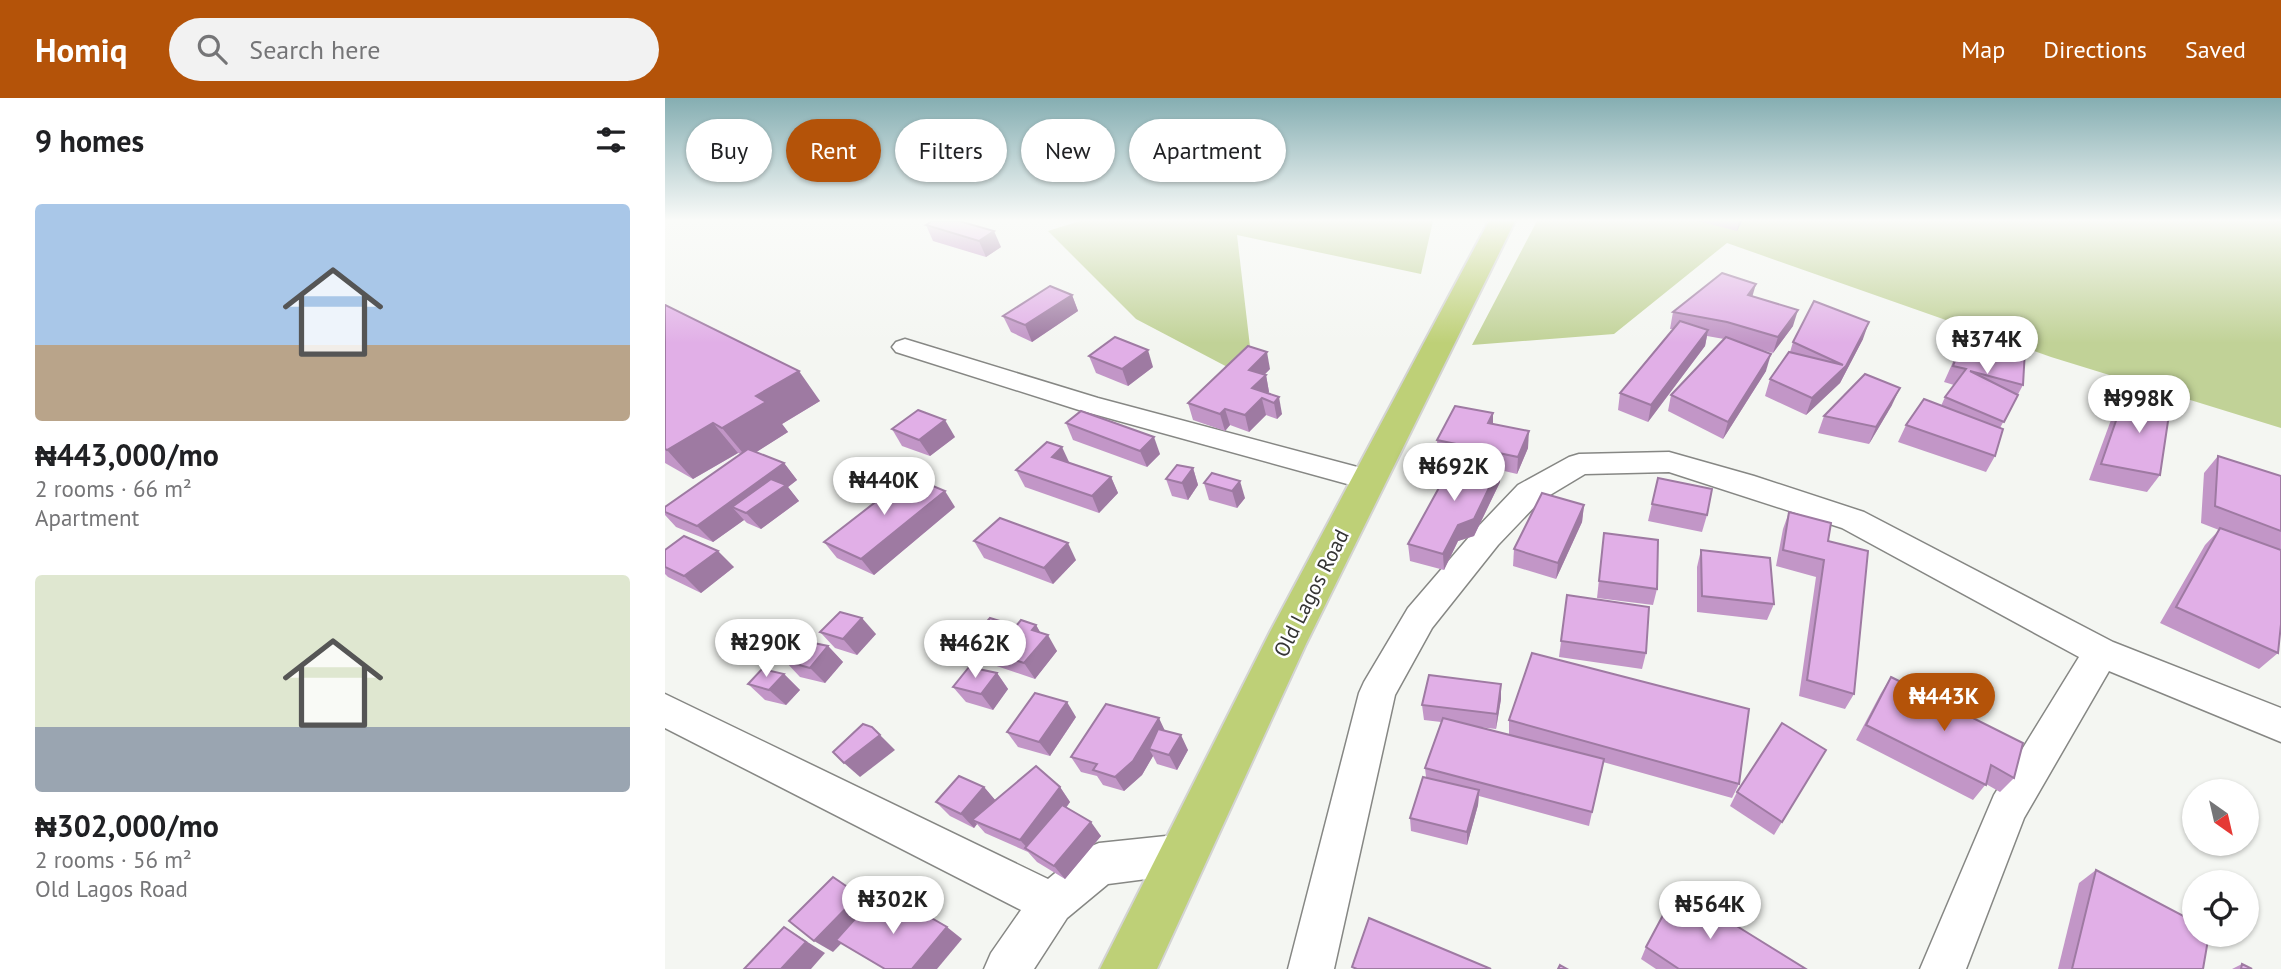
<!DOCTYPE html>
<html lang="en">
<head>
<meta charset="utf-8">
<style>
  body { margin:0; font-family:"PT Sans",sans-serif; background:#f2f2f2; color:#202124; height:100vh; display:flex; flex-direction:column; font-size:26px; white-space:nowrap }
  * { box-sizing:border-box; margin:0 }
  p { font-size:23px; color:#757577 }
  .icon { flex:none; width:38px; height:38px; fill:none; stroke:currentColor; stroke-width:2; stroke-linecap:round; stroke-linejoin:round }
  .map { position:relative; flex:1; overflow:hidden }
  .side { display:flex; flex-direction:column; background:#fff; width:665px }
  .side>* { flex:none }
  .guide { position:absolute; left:21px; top:21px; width:665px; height:63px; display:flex; gap:14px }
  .needle { width:46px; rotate:146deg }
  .controls { position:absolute; left:1517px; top:681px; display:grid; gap:14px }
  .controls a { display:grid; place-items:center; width:77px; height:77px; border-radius:50%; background:#fff; box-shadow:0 2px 5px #0004; font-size:35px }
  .price { position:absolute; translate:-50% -60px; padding:0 16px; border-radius:24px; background:#fff; color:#222; font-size:23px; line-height:46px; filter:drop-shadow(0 2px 4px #0008) }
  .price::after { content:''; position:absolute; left:50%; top:42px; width:21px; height:16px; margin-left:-10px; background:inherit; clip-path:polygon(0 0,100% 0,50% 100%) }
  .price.current { background:#b45309; color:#fff }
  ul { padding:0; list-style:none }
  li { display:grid; align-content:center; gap:14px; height:371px; padding:0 35px }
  li span { display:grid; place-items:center; height:217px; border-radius:7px; color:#555 }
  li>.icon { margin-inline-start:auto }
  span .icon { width:126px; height:126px; fill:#fffc; stroke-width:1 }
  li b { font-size:30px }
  h2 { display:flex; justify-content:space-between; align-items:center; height:84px; padding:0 35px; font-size:30px }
  .tag { padding:0 24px; border-radius:32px; background:#fff; box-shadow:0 2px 5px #0004; font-size:24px; line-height:63px }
  .tag.current { background:#b45309; color:#fff }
  header { display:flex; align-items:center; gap:42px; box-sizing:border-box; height:98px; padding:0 35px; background:#b45309; color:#fff }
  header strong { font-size:33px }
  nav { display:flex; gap:38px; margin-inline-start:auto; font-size:24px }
  .search { width:490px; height:63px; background:#f2f2f2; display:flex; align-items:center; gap:18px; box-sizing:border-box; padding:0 24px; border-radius:38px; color:#757577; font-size:26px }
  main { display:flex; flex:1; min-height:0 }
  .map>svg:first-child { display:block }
</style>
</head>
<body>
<header>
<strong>Homiq</strong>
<div class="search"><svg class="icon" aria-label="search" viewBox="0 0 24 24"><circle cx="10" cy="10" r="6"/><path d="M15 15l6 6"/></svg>Search here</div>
<nav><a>Map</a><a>Directions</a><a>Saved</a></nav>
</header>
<main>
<section class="side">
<h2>9 homes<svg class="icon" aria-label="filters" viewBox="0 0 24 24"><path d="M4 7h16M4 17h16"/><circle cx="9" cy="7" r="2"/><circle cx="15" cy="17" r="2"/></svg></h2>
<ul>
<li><span style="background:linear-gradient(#a9c7e8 65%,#b9a48a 0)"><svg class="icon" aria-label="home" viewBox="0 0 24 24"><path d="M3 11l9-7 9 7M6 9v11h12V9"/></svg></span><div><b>₦443,000/mo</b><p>2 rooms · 66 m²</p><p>Apartment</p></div></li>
<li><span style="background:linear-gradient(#dfe7d0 70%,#9aa5b1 0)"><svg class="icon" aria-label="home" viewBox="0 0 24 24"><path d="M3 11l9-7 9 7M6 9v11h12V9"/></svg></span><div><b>₦302,000/mo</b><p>2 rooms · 56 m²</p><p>Old Lagos Road</p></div></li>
</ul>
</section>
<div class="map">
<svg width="1616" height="871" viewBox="0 0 1616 871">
  <rect width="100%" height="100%" fill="#f4f6f2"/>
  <!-- green -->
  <g fill="#c1d297">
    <path d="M415 123H768L756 176 572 137 589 283 471 221 383 133Z"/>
    <path d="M872 123H1616V330L1386 259 1062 145 949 236 807 247Z"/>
  </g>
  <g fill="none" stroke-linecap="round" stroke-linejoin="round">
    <!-- minor casing -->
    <g stroke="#868784" stroke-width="3">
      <g id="minor">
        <path d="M240 241 433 300 715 375 719 382 715 389 704 392 414 312 231 254 227 249 231 244Z"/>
        <path d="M1004 354 1089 378 1199 414 1448 544 1616 610V644L1444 573 1359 720 1301 871H1255L1329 697 1414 559 1177 430 1004 374 920 376 875 403 833 447 767 530 730 597 669 871H623L694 595 699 584 743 510 811 431 853 387 904 359 914 356Z"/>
        <path d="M0 596 383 781 419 751 434 745 520 736 535 742 541 756 535 770 520 776 443 786 402 820 369 871H319L326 855 356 812 0 630Z"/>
      </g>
    </g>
    <!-- primary casing -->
    <g stroke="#d3d3d2" stroke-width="4">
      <path id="primary" d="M824 123H850L641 546 492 871H435L605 534Z"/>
    </g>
    <!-- minor -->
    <use href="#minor" fill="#fff" fill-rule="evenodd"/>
    <!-- primary -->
    <use href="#primary" fill="#bed077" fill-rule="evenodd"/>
  </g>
  <!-- wall -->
  <g fill="#c296c7">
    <path d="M1033 123H1077L1072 133Z"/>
    <path d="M261 127 336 149 321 159 268 143Z"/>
    <path d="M407 197 413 213 367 244 346 234 338 218Z"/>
    <path d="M1087 198 1128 228 1108 255 1090 250 1101 273 1058 341 1003 313 1006 297 1059 241 1042 238 1040 248 983 324 953 312 955 295 1008 231H1005L1008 214Z"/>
    <path d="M0 207 155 303 117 326 123 334 91 354 119 365 132 382 123 389 134 403 96 431 82 425 79 422 48 444 11 429 0 417V409L76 356 73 355 28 381 0 365Z"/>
    <path d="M1300 237 1358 287 1335 330 1330 358 1321 374 1233 344 1241 327 1276 308 1280 299 1289 287 1279 284Z"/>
    <path d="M1198 241 1175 285 1141 317 1100 298 1105 281 1125 254 1128 244Z"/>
    <path d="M424 258 488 269 463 288 431 275Z"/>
    <path d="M605 271 599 277H601L604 294 603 295 617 316 612 321 601 317 584 334 565 327 560 333 528 322 523 305Z"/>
    <path d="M1461 294 1495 377 1482 394 1424 382 1450 311Z"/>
    <path d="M1227 307 1204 346 1153 335 1159 318Z"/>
    <path d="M828 315V326L863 350 852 376 835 372V384L809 438 793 443 779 472 745 463 743 446 789 362 773 359 772 342Z"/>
    <path d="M401 325 495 356 482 369 408 342Z"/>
    <path d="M227 331 290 339 265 358 237 348Z"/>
    <path d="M1553 358 1616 378V526L1613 555 1594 571 1495 525 1540 447 1554 432 1536 425 1539 375Z"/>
    <path d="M405 365 446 379 453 395 434 415 360 389 351 372Z"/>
    <path d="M528 370 533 387 523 402 507 398 501 381Z"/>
    <path d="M547 375 580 400 572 410 544 402 539 385Z"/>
    <path d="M993 380 1042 417 1037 434 983 423Z"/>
    <path d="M919 407 917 424 891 481 848 468 849 451Z"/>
    <path d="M290 409 209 477 172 460 159 444Z"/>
    <path d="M1124 414 1163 443 1189 596 1180 611 1134 598 1151 479 1111 468 1118 431Z"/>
    <path d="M939 435 992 491 988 507 932 500Z"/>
    <path d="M309 443 411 462 388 486 319 460Z"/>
    <path d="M0 452 69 469 36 495 3 479 0 476Z"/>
    <path d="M1036 452 1109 506 1102 522 1032 514V469Z"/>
    <path d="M902 497 981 555 977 571 894 559Z"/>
    <path d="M371 527 375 534 392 553 370 581 314 562 302 546 351 528Z"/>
    <path d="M155 534 211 536 192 557 170 550Z"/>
    <path d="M163 548 178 564 160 585 135 579 120 563Z"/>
    <path d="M332 575 343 591 328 612 301 604 288 589Z"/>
    <path d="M119 576 135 592 121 607 100 602 83 586Z"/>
    <path d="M1226 579 1349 680 1335 694 1321 686 1308 702 1191 642 1216 595Z"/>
    <path d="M836 586V601L831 631 814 629 844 637V622L1074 686 1067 700 938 664 924 728 814 698 813 707 802 747 746 733 745 720 761 679 760 670 776 624 759 622 757 607Z"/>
    <path d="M411 619 385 658 353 649 342 634Z"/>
    <path d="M500 633 523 652 512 672 492 666 488 658 477 677 459 693 438 687 432 678 416 674 406 659Z"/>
    <path d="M1161 652 1109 737 1065 708 1072 694Z"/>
    <path d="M319 689 330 702 395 689 405 704 401 710 436 738 400 781 372 764 363 754 320 735 312 726 309 730 285 718 271 704Z"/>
    <path d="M1431 772 1538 871H1393L1414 785Z"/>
    <path d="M981 849 1141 871H991L976 861Z"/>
    <path d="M1577 866 1587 871H1567Z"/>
  </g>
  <!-- shaded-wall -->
  <g fill="#9e7aa2">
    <path d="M1074 123H1077L1072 133Z"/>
    <path d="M329 133 336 149 321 159 314 143Z"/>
    <path d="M1091 186 1086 203 1083 197Z"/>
    <path d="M407 197 413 213 367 244 360 227Z"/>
    <path d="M1133 212 1128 228 1108 255 1113 239Z"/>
    <path d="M1204 224 1198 241 1175 285 1141 317 1147 300 1181 268Z"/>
    <path d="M1043 232 1040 248 983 324 986 307Z"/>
    <path d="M483 252 488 269 463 288 457 271Z"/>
    <path d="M602 254 605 271 588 288 584 272Z"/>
    <path d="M1106 256 1101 273 1058 341 1063 324Z"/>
    <path d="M134 273 155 303 117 326 123 334 82 360 57 330 91 298Z"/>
    <path d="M601 277 604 294 597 301 601 317 584 334 580 317 587 290Z"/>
    <path d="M1235 290 1227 307 1204 346 1211 329Z"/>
    <path d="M614 299 617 316 612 321 609 305Z"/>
    <path d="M560 311 565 327 560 333 555 316Z"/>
    <path d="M828 315V332L823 325Z"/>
    <path d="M280 322 290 339 265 358 254 342Z"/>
    <path d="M48 325 73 355 28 381 2 352Z"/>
    <path d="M864 333 863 350 852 376 853 359Z"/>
    <path d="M489 339 495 356 482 369 475 353Z"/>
    <path d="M397 349 405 366 387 359Z"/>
    <path d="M119 365 132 382 123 389 134 403 96 431 81 415 67 409 79 422 48 444 32 428Z"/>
    <path d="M835 367V384L809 438 793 443 779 472 778 456 793 427Z"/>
    <path d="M528 370 533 387 523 402 517 385Z"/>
    <path d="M446 379 453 395 434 415 427 398Z"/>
    <path d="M575 383 580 400 572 410 567 393Z"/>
    <path d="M280 393 290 409 209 477 196 461Z"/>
    <path d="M919 407 917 424 891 481 893 465Z"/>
    <path d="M403 445 411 462 388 486 379 470Z"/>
    <path d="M53 453 69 469 36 495 19 478Z"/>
    <path d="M197 520 211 536 192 557 178 541Z"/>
    <path d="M371 527 379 541 383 537 392 553 370 581 359 565 367 532Z"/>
    <path d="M163 548 178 564 160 585 145 570Z"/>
    <path d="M332 575 343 591 328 612 316 596Z"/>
    <path d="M119 576 135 592 121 607 104 592Z"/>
    <path d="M836 586V601L831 631 832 616Z"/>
    <path d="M402 604 411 619 385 658 374 644Z"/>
    <path d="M494 620 501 635 484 651 488 658 477 677 459 693 450 679Z"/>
    <path d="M215 637 230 652 195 679 179 665Z"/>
    <path d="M516 637 523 652 512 672 504 657Z"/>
    <path d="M319 689 331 703 307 722 312 726 309 730 296 716Z"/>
    <path d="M395 689 405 704 367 755 355 742Z"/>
    <path d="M814 692 813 707 802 747V734Z"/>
    <path d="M426 724 436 738 400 781 389 768Z"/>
    <path d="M194 797 211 810 168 854 149 843Z"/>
    <path d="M119 829 160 855 146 871H116Z"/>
    <path d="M282 829 297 841 272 871H247Z"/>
  </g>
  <!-- building -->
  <g fill="#e1afe7" stroke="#9e7aa2" stroke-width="2">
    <path d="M267 123H294L329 133 314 143 261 127Z"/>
    <path d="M1057 175 1091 186 1083 197 1133 212 1113 239 1062 224 1008 214Z"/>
    <path d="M385 188 407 197 360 227 338 218Z"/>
    <path d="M1149 203 1204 224 1181 268 1147 300 1105 281 1124 254 1178 267 1128 244Z"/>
    <path d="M0 207 134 273 91 298 101 304 57 330 48 325 2 352 0 351Z"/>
    <path d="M1015 223 1043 232 986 307 955 295Z"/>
    <path d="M1300 237 1360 252 1358 287 1305 273 1353 297 1339 324 1280 299 1301 271 1288 268Z"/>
    <path d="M450 239 483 252 457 271 424 258Z"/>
    <path d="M1061 239 1106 256 1063 324 1006 297Z"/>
    <path d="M583 248 602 254 584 272 601 277 587 290 614 299 609 305 597 300 580 317 560 311 555 316 523 305Z"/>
    <path d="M1200 276 1235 290 1211 329 1159 318Z"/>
    <path d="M1461 294 1506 303 1495 377 1436 366Z"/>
    <path d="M1259 301 1338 331 1330 358 1241 327Z"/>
    <path d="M790 308 828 315 823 325 864 333 853 359 772 342Z"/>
    <path d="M253 312 280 322 254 342 227 331Z"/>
    <path d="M416 313 489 339 475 353 401 325Z"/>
    <path d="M382 344 397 349 387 359 446 379 427 398 351 372Z"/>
    <path d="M83 351 119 365 32 428 0 414V409Z"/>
    <path d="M792 357 835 367 809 421 793 427 778 456 743 446Z"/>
    <path d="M1553 358 1616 378V433L1550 408Z"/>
    <path d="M512 367 528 370 517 385 501 381Z"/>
    <path d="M547 375 575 383 567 393 539 385Z"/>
    <path d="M244 378 280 393 196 461 159 444Z"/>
    <path d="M993 380 1047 391 1042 417 987 406Z"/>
    <path d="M106 381 121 387 81 415 67 409Z"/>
    <path d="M877 395 919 407 893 465 849 451Z"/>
    <path d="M1124 414 1166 425 1163 443 1203 453 1189 596 1142 582 1159 462 1118 452Z"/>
    <path d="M335 420 403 445 379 470 309 443Z"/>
    <path d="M1555 430 1616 452V526L1613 555 1511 509Z"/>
    <path d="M939 435 993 442 992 491 934 483Z"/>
    <path d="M19 438 53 453 19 478 0 469V452Z"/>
    <path d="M1036 452 1105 460 1109 506 1037 498Z"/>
    <path d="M902 497 984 509 981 555 896 543Z"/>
    <path d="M175 514 197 520 178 541 155 534Z"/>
    <path d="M325 520 351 528 356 522 371 527 367 532 383 537 359 565 302 546Z"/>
    <path d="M139 543 163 548 145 570 120 563Z"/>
    <path d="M867 555 1084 611 1074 686 844 622Z"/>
    <path d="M304 569 332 575 316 596 288 589Z"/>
    <path d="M97 571 119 576 104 592 83 586Z"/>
    <path d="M764 577 836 586 832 616 757 607Z"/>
    <path d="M1226 579 1358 645 1349 680 1326 667 1321 687 1201 627Z"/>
    <path d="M370 595 402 604 374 644 342 634Z"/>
    <path d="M441 606 494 620 468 663 450 679 428 672 432 666 406 659Z"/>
    <path d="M778 620 939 661 927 714 760 670Z"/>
    <path d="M1117 625 1161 652 1117 724 1072 694Z"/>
    <path d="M198 626 207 629 215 637 179 665 168 654Z"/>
    <path d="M493 631 516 637 504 657 484 651Z"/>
    <path d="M371 668 395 689 355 742 307 722Z"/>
    <path d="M294 678 319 689 296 716 271 704Z"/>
    <path d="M758 679 814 692 802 734 745 720Z"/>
    <path d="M397 707 426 724 389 768 360 750Z"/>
    <path d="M1431 772 1530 824V836H1544L1538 871H1407Z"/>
    <path d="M168 779 194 797 149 843 124 823Z"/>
    <path d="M1012 791 1141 871H1014L981 849Z"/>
    <path d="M230 799 282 829 247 871H220L171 842 198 812 212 820Z"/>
    <path d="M704 820 826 871H692L687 869Z"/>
    <path d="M119 829 141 844 116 871H79Z"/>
    <path d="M1577 866 1587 871H1576Z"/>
    <path d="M895 867 902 871H893Z"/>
  </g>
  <!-- sky -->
  <linearGradient id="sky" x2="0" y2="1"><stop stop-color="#85aeb2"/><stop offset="0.5" stop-color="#fafbf9"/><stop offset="1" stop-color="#fafbf9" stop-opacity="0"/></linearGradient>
  <rect width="1616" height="245" fill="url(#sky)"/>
  <g text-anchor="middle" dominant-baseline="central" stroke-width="5" stroke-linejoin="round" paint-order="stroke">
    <!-- street labels -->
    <g font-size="21" fill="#353534" stroke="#fff">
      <text transform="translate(646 495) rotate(-63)">Old Lagos Road</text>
    </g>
  </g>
</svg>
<div class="controls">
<a><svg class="needle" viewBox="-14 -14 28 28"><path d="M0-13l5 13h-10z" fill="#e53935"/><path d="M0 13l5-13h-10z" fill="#757577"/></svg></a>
<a><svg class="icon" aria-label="locate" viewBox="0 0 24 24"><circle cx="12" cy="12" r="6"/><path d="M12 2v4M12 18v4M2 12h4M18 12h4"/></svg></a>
</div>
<b class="price" style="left:1322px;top:278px">₦374K</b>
<b class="price" style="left:1474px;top:337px">₦998K</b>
<b class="price" style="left:789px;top:405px">₦692K</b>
<b class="price" style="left:219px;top:419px">₦440K</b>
<b class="price" style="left:101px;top:581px">₦290K</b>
<b class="price" style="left:310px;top:582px">₦462K</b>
<b class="price current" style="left:1279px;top:635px">₦443K</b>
<b class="price" style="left:228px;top:838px">₦302K</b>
<b class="price" style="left:1045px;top:843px">₦564K</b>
<div class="guide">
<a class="tag">Buy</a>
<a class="tag current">Rent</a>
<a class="tag">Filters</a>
<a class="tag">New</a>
<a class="tag">Apartment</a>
</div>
</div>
</main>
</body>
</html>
